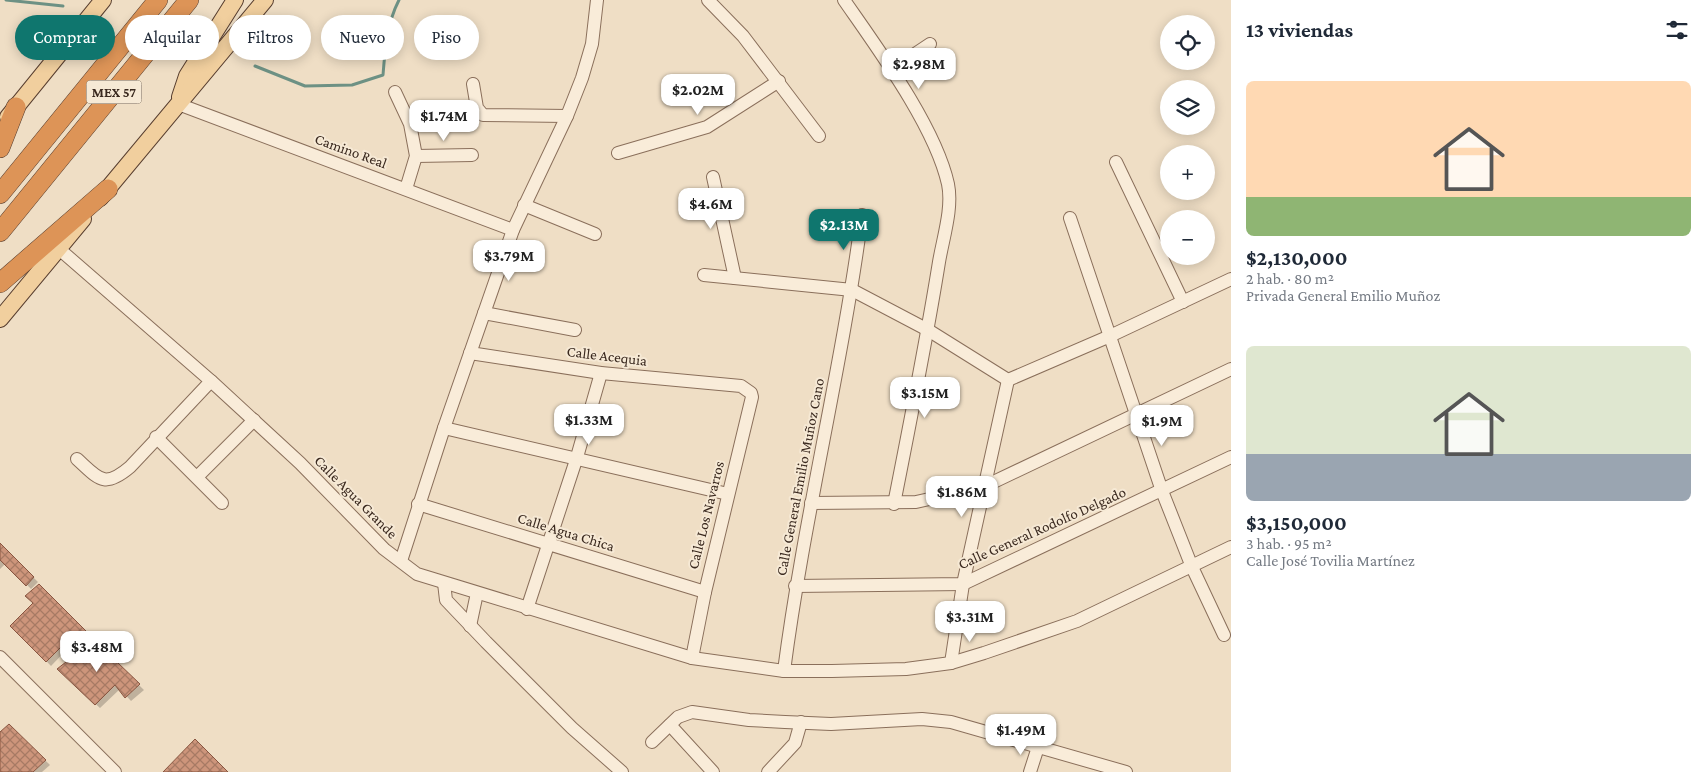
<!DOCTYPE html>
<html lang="es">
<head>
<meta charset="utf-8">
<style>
  body { margin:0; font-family:"Crimson Pro",serif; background:#f6f6f7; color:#1f2937; height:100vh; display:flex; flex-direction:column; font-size:19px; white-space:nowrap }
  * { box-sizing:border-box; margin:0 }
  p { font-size:16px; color:#747a83 }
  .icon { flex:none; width:28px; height:28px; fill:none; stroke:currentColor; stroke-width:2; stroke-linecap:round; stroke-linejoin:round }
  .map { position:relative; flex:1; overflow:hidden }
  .side { display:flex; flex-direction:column; background:#fff; width:475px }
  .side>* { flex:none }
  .hud { position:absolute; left:15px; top:15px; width:475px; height:45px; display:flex; gap:10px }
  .fabs { position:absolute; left:1160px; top:15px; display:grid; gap:10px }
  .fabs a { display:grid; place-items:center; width:55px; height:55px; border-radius:50%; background:#fff; box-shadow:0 2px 12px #0003; font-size:25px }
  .price { position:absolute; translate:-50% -42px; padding:0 11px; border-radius:10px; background:#fff; color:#222; font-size:16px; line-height:32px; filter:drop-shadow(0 1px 2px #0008) }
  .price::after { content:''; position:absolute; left:50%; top:30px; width:15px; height:11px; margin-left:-8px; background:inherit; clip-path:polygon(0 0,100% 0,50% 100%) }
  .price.active { background:#0f766e; color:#fff }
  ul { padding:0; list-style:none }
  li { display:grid; align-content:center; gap:10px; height:265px; padding:0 15px }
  li span { display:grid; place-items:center; height:155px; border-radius:8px; color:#555 }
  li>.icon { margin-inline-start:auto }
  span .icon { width:90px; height:90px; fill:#fffc; stroke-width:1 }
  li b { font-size:21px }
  h2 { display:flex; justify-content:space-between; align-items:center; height:60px; padding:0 15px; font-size:21px }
  .chip { padding:0 18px; border-radius:22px; background:#fff; box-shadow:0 2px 12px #0003; font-size:18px; line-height:45px }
  .chip.active { background:#0f766e; color:#fff }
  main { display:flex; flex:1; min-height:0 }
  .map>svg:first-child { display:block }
</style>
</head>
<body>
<main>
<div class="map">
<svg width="1231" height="772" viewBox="0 0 1231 772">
  <defs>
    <pattern id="building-cross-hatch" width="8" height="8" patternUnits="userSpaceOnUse" patternTransform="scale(1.25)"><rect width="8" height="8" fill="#cd957b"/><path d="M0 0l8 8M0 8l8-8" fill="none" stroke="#a77a64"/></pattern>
  </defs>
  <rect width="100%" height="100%" fill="#efdec5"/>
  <!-- shadow -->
  <g fill="#0003">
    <path d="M0 545 38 582 31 589 6 563 0 569Z"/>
    <path d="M39 585 90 636 82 649 75 641 51 666 12 626 35 603Z"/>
    <path d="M94 641 144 690 131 701 120 689 100 708 59 670Z"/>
    <path d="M9 725 50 765 42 772H0V734Z"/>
  </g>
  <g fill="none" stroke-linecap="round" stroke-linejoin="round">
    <!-- stream -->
    <g stroke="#6d9184" stroke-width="3">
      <path d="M6 0 63 6"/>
      <path d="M255 66 305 86 352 85 383 75C385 49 387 23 399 0"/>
    </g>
  </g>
  <!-- building -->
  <g fill="url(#building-cross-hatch)" stroke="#895641">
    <path d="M0 543 34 577 26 586 0 560Z"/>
    <path d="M39 584 86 631 77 645 70 638 46 662 10 626 33 603 25 596Z"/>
    <path d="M94 640 140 684 125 698 115 685 95 705 57 669Z"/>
    <path d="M9 724 46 760 33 772H0V732Z"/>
    <path d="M195 739 228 772H163Z"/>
  </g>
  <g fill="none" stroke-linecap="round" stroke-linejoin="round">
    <!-- minor casing -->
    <g stroke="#8a6f5b" stroke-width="14">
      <g id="minor">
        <path d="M708 0 743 36 819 136"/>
        <path d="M844 0C878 49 935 126 948 184 953 208 943 238 939 262 926 343 910 423 894 504"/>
        <path d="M891 70 930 44"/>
        <path d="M473 84 477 108 483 115 567 116"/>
        <path d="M395 92 410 124 416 156 406 189"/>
        <path d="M178 104 513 230"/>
        <path d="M618 153 707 127 779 81"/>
        <path d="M416 156 472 155"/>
        <path d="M1116 162 1183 302"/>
        <path d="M713 177 735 278"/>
        <path d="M524 205 595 234"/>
        <path d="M1070 218 1162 491 1192 567 1224 635"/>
        <path d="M58 248 211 381 300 463 384 549 417 574 692 658 784 671H832L906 669 951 663 984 653 1077 621 1231 547"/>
        <path d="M704 275 852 290 928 330 1008 380"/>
        <path d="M484 313 575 330"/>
        <path d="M470 353 601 373 741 386 751 393 752 397 705 592 692 658"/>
        <path d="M1008 380 1110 336 1231 279"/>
        <path d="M444 428 728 494"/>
        <path d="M156 437 222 503"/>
        <path d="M77 459C99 479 104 489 130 467L211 381"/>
        <path d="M197 477 254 420"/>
        <path d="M811 503 916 502 983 487 1231 369"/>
        <path d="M418 504 705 592"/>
        <path d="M401 561 444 428 513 230 567 116 582 78 592 44 597 0"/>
        <path d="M444 583 446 600 486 642 572 728 622 772"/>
        <path d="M795 586 963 584 1231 457"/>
        <path d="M527 609 577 457 601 373"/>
        <path d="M470 626 477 593"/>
        <path d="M0 657 115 772"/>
        <path d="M951 663 963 584 1008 380"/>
        <path d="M784 671C804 517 842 368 862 215"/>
        <path d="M670 725 713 772"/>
        <path d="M652 742 678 717 692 712 749 720 785 722 831 724 922 719 951 722 1126 772"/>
        <path d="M768 772 795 743 801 722"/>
        <path d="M1030 772 1038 747"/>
      </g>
    </g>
    <!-- major casing -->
    <g stroke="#583e2f" stroke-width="18">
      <g id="major">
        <path d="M180 97 187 76 235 0"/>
        <path d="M8 117 103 0"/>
        <path d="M100 198 265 0"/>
        <path d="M0 319 83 219"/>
      </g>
    </g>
    <!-- highway casing -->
    <g stroke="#583e2f" stroke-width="20">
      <g id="highway">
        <path d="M0 148 16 107"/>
        <path d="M0 194 158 0"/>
        <path d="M0 232 189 0"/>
        <path d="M0 283 108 189"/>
      </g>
    </g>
    <!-- minor -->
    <use href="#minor" stroke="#f9ecd9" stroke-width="12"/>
    <!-- major -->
    <use href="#major" stroke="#f1cf9e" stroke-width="16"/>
    <!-- highway -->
    <use href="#highway" stroke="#dd9457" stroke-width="19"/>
  </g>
  <g text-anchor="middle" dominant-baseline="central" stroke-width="4" stroke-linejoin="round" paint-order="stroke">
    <!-- shield labels -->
    <rect fill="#f6e9d5" stroke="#726356" stroke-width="1" x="86.5" y="80.5" width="55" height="23" rx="4"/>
    <g font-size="14" font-weight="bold" fill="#3a291f">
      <text x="114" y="92">MEX 57</text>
    </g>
    <!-- street labels -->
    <g font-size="15" fill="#3a291f" stroke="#f6e9d5">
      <text transform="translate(351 151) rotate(20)">Camino Real</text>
      <text transform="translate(607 356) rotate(7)">Calle Acequia</text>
      <text transform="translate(800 477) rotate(-79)">Calle General Emilio Muñoz Cano</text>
      <text transform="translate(356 497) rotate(45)">Calle Agua Grande</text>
      <text transform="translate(706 515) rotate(-76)">Calle Los Navarros</text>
      <text transform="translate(1042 528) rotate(-24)">Calle General Rodolfo Delgado</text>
      <text transform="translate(566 532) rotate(17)">Calle Agua Chica</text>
    </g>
  </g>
</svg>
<div class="fabs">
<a><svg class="icon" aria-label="locate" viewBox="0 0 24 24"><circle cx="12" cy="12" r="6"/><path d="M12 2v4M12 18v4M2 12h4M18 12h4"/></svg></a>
<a><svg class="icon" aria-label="layers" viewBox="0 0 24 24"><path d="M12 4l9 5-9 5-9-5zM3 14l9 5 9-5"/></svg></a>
<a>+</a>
<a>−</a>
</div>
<b class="price" style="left:919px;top:90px">$2.98M</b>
<b class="price" style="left:698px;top:116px">$2.02M</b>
<b class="price" style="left:444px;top:142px">$1.74M</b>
<b class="price" style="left:711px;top:230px">$4.6M</b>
<b class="price active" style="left:844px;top:251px">$2.13M</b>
<b class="price" style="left:509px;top:282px">$3.79M</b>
<b class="price" style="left:925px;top:419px">$3.15M</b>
<b class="price" style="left:589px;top:446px">$1.33M</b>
<b class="price" style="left:1162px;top:447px">$1.9M</b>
<b class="price" style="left:962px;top:518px">$1.86M</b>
<b class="price" style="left:970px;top:643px">$3.31M</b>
<b class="price" style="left:97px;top:673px">$3.48M</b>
<b class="price" style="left:1021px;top:756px">$1.49M</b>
<div class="hud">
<a class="chip active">Comprar</a>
<a class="chip">Alquilar</a>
<a class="chip">Filtros</a>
<a class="chip">Nuevo</a>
<a class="chip">Piso</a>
</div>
</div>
<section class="side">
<h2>13 viviendas<svg class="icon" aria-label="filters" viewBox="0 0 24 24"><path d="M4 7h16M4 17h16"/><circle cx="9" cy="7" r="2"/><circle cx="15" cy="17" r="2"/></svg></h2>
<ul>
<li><span style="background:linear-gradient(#ffd9b3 75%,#8fb573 0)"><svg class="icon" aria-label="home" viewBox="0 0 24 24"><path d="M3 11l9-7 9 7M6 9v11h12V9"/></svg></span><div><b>$2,130,000</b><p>2 hab. · 80 m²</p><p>Privada General Emilio Muñoz</p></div></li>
<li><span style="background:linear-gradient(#dfe7d0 70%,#9aa5b1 0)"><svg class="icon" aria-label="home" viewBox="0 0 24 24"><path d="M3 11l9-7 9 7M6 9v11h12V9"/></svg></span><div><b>$3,150,000</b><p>3 hab. · 95 m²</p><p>Calle José Tovilia Martínez</p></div></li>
</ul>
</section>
</main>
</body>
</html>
